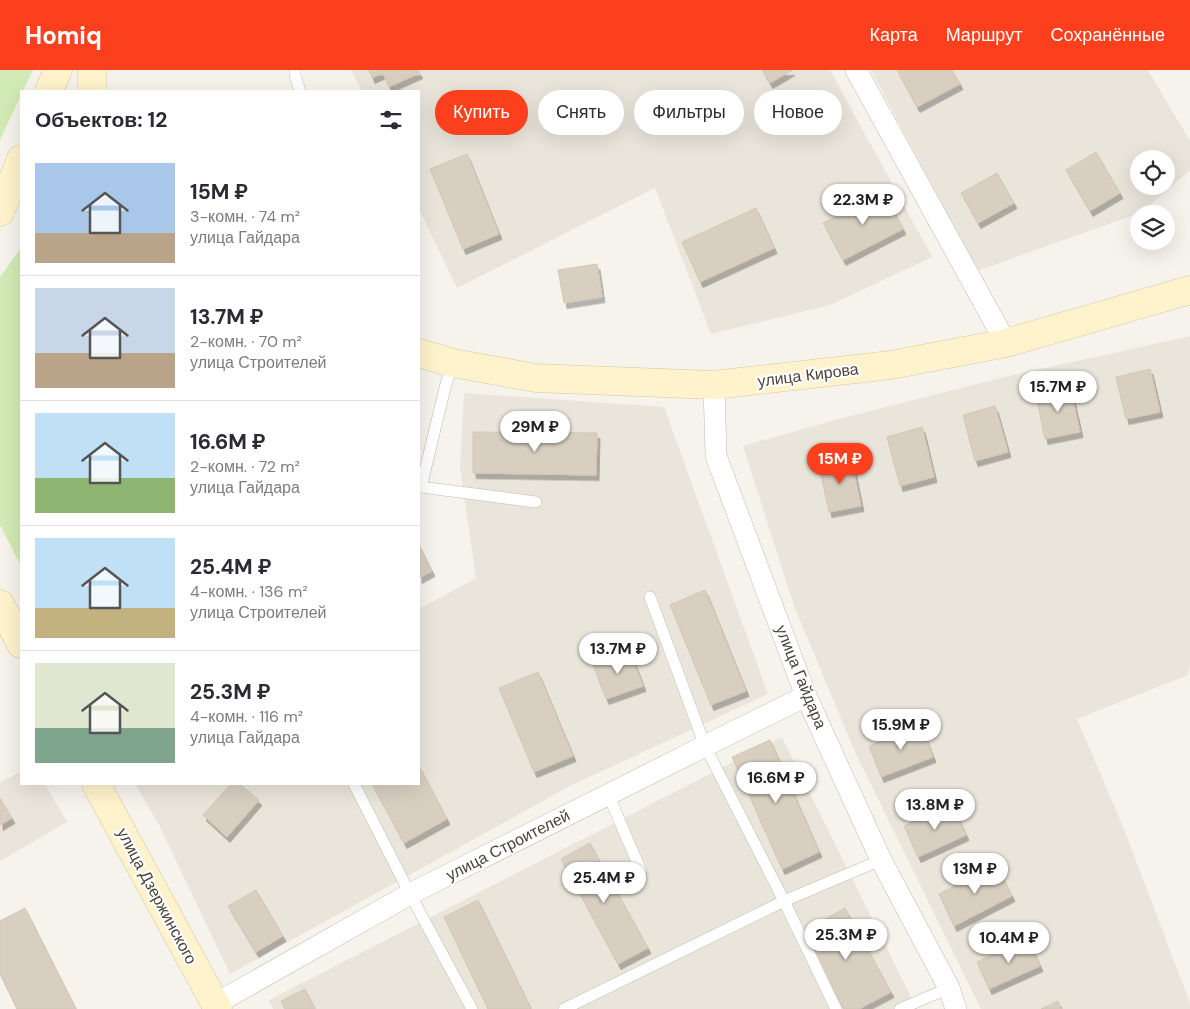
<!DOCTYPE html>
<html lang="ru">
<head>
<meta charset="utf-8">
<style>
  body { margin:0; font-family:"DM Sans",sans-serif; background:#f2f2f3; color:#2b2b33; height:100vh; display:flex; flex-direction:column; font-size:19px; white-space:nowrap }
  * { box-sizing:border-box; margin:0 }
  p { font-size:16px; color:#7c7c81 }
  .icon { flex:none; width:28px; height:28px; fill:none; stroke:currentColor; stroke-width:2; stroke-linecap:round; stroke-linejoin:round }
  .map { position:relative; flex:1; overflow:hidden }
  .details { position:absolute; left:20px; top:20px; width:400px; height:695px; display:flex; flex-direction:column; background:#fff; border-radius:0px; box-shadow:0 5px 20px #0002 }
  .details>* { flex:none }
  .hud { position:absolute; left:435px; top:20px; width:475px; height:45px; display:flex; gap:10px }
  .controls { position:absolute; left:1130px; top:80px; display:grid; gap:10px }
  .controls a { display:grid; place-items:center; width:45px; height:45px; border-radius:50%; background:#fff; box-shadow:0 5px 20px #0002; font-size:25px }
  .price { position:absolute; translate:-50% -42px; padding:0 11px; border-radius:18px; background:#fff; color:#222; font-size:16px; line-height:32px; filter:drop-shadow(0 1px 2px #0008) }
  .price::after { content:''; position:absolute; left:50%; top:30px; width:15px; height:11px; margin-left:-8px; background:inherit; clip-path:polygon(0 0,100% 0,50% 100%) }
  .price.active { background:#fc3f1d; color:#fff }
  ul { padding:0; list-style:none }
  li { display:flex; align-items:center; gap:15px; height:125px; padding:0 15px }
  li+li { border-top:1px solid #e1e1e2 }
  li span { display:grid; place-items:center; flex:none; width:140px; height:100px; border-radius:0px; color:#555 }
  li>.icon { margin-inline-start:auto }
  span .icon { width:60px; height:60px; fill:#fffc; stroke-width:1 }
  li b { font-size:21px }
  h2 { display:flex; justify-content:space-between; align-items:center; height:60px; padding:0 15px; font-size:21px }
  .chip { padding:0 18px; border-radius:22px; background:#fff; box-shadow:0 5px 20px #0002; font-size:18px; line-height:45px }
  .chip.active { background:#fc3f1d; color:#fff }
  header { display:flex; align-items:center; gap:30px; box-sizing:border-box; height:70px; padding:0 25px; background:#fc3f1d; color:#fff }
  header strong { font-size:24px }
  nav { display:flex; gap:28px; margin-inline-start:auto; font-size:18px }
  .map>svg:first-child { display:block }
</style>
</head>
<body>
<header>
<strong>Homiq</strong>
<nav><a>Карта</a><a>Маршрут</a><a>Сохранённые</a></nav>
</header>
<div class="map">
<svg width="1190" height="939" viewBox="0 0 1190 939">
  <defs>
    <filter id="shadow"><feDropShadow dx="3" dy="5.5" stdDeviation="0" flood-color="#0004"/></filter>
  </defs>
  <rect width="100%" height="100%" fill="#f6f3ec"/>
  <!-- residential -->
  <g fill="#eae5da" fill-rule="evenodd">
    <path d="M351 0H830L932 187 830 235 711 264 655 118 457 218 419 139V21H362Z"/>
    <path d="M871 0H1148L1190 71V100L1142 142 977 201ZM1139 89H1166V116H1139Z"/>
    <path d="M1190 266V594L1188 605 1077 649 1124 759 1190 933V939H981L855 682 794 536 743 376 835 350 1000 308Z"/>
    <path d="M464 323 664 337 768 624 570 716 230 904 159 755 135 714H419V539L476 508 460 397Z"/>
    <path d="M782 667 917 939H273L269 930Z"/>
    <path d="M21 701V714H45L67 752 0 791V713Z"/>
  </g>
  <!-- green -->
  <g fill="#d2eab5">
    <path d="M0 0H33L23 21H21V25L0 70Z"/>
    <path d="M21 178V496L0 455V207Z"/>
  </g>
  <!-- building -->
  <g fill="#d8cfc1" stroke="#d3c7b4" filter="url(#shadow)">
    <path d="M369 0H418L420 3 389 17 383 3 372 8Z"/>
    <path d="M762 0H792L770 13Z"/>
    <path d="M897 0H952L960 14 917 37Z"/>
    <path d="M1096 82 1120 123 1090 141 1066 100Z"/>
    <path d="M467 84 499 164 463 179 430 99Z"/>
    <path d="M997 103 1014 133 978 153 961 123Z"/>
    <path d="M884 122 903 159 843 190 823 153Z"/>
    <path d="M756 138 774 178 700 212 682 172Z"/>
    <path d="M597 194 602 227 564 233 558 200Z"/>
    <path d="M1150 299 1160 342 1126 349 1116 307Z"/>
    <path d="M1070 317 1080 362 1045 369 1036 325Z"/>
    <path d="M995 336 1008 382 975 391 963 345Z"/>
    <path d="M922 357 934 407 900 416 887 367Z"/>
    <path d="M473 362 597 363 596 405 473 403Z"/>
    <path d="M851 388 861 436 829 442 819 395Z"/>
    <path d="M419 475 432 501 419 508Z"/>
    <path d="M705 520 746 621 711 635 670 535Z"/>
    <path d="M630 581 643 616 606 629 593 595Z"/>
    <path d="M538 602 573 686 534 702 499 618Z"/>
    <path d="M921 656 933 687 881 707 869 676Z"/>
    <path d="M770 670 819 782 782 799 732 687Z"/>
    <path d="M419 696 447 749 404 773 372 714H419Z"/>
    <path d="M231 714H240L259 730 227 767 203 745Z"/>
    <path d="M0 728 12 748 0 755Z"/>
    <path d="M952 734 966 765 918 787 904 756Z"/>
    <path d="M590 773 648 878 618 894 561 789Z"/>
    <path d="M996 795 1012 826 954 856 939 824Z"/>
    <path d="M256 820 283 866 256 882 228 836Z"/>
    <path d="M478 830 531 939H488L444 847Z"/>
    <path d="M25 838 76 939H17L0 904V851Z"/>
    <path d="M845 838 891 922 859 939H844L802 862Z"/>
    <path d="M1028 869 1040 896 989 919 977 892Z"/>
    <path d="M305 919 315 939H285L281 931Z"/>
    <path d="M1058 931 1061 939H1041Z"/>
  </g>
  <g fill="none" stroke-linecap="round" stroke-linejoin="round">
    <!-- service casing -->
    <g stroke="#c2bbae" stroke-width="12">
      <g id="service">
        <path d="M295 0V5L300 21"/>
        <path d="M453 293 446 314 421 417 536 432"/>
        <path d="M650 527 705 676 784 831 836 939"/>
        <path d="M354 714 410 824 472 939"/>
        <path d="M608 724 641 801"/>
        <path d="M564 939 784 831 881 790"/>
        <path d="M900 939 949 918"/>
      </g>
    </g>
    <!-- minor casing -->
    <g stroke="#c2bbae" stroke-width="22">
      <g id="minor">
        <path d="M856 0 1006 273"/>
        <path d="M714 315 716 386 806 626 881 790 949 918 956 939"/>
        <path d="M215 934 410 824 705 676 806 626"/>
      </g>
    </g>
    <!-- secondary casing -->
    <g stroke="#d6c79b" stroke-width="29">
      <g id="secondary">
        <path d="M92 0V21"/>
        <path d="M49 21 58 0"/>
        <path d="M0 142 21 89"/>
        <path d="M419 283 453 293 536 308 714 315 891 295 1006 273 1190 220"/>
        <path d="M0 534 21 574"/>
        <path d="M96 714 218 939"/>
      </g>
    </g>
    <!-- service -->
    <use href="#service" stroke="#fff" stroke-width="11"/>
    <!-- minor -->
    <use href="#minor" stroke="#fff" stroke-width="21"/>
    <!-- secondary -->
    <use href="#secondary" stroke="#fff3cd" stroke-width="28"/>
  </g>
  <g text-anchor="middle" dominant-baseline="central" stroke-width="4" stroke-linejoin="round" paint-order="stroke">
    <!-- street labels -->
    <g font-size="16" fill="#4b4439" stroke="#fff">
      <text transform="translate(808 305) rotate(-7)">улица Кирова</text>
      <text transform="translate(801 607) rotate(68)">улица Гайдара</text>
      <text transform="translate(508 775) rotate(-27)">улица Строителей</text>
      <text transform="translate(157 826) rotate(62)">улица Дзержинского</text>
    </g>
  </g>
</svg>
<div class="controls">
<a><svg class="icon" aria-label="locate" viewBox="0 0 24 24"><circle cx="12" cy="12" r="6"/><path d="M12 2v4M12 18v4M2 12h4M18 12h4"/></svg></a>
<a><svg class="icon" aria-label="layers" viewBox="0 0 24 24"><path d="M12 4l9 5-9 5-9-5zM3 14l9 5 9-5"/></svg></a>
</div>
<b class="price" style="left:863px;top:156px">22.3M ₽</b>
<b class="price" style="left:1058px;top:343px">15.7M ₽</b>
<b class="price" style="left:535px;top:383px">29M ₽</b>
<b class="price active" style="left:840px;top:415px">15M ₽</b>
<b class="price" style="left:618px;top:605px">13.7M ₽</b>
<b class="price" style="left:901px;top:681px">15.9M ₽</b>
<b class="price" style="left:776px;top:734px">16.6M ₽</b>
<b class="price" style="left:935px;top:761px">13.8M ₽</b>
<b class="price" style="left:975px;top:825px">13M ₽</b>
<b class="price" style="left:604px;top:834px">25.4M ₽</b>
<b class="price" style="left:846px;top:891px">25.3M ₽</b>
<b class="price" style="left:1009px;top:894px">10.4M ₽</b>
<div class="hud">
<a class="chip active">Купить</a>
<a class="chip">Снять</a>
<a class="chip">Фильтры</a>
<a class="chip">Новое</a>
</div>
<section class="details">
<h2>Объектов: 12<svg class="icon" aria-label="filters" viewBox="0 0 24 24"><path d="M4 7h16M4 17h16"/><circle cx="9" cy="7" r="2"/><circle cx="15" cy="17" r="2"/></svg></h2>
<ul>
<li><span style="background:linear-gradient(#a9c7e8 70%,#b9a48a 0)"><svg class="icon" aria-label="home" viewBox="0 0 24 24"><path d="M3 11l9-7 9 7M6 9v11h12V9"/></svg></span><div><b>15M ₽</b><p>3-комн. · 74 m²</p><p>улица Гайдара</p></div></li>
<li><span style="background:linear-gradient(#c9d6e8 65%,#b9a48a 0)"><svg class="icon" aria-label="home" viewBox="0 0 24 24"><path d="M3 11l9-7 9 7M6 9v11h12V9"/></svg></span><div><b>13.7M ₽</b><p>2-комн. · 70 m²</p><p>улица Строителей</p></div></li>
<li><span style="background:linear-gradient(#bfe0f5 65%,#8fb573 0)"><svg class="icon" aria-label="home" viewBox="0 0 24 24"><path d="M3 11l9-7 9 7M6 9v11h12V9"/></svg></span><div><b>16.6M ₽</b><p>2-комн. · 72 m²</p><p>улица Гайдара</p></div></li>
<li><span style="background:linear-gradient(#bfe0f5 70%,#c2b280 0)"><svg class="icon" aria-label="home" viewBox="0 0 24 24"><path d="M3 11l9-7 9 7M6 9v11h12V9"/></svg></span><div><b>25.4M ₽</b><p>4-комн. · 136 m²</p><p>улица Строителей</p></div></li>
<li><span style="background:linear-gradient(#dfe7d0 65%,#7fa58c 0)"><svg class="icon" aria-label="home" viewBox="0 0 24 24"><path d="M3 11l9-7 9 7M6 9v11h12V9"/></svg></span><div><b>25.3M ₽</b><p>4-комн. · 116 m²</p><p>улица Гайдара</p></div></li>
</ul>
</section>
</div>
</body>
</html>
